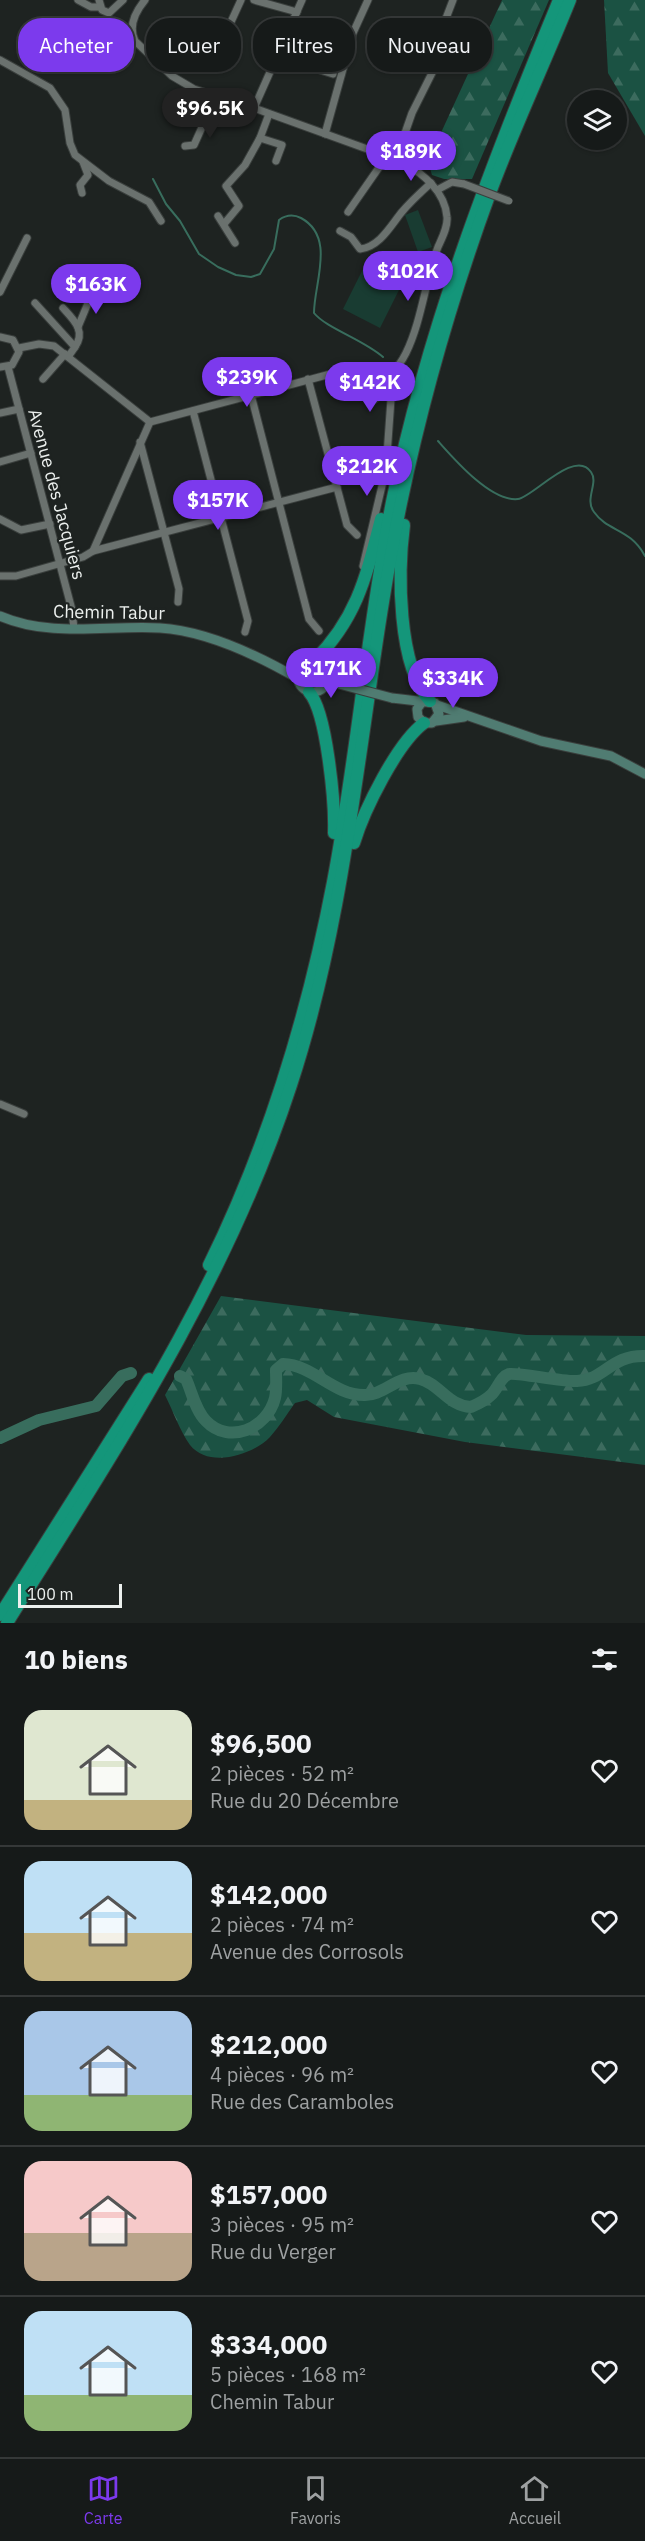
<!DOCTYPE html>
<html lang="fr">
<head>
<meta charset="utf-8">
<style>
  body { margin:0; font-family:"IBM Plex Sans",sans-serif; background:#1f2322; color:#f1f3f6; height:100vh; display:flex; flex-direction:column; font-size:22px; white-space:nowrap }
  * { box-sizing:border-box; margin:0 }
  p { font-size:20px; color:#9ea1a2 }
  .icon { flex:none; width:33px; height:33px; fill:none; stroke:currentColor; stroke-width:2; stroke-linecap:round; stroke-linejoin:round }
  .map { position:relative; height:1623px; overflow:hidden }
  .panel { display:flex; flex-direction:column; background:#161a19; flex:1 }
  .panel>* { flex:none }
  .guide { position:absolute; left:18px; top:18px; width:609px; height:54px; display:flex; gap:12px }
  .controls { position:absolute; left:567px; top:90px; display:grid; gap:12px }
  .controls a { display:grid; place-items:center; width:60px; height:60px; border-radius:50%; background:#161a19; box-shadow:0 2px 4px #0004,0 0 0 2px #353838; font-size:30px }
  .scale { position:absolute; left:18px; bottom:15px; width:104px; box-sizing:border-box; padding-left:6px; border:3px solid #ecf0ee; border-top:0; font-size:16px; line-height:21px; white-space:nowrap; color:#ecf0ee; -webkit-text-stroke:4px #1e2321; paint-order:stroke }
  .price { position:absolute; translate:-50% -51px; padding:0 14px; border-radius:21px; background:#7c3aed; color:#fff; font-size:20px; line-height:39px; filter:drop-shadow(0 2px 3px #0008) }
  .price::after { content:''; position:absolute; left:50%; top:36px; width:18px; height:14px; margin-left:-9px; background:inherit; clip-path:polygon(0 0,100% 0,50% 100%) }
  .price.on { background:#222; color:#fff }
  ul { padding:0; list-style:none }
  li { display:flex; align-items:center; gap:18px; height:150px; padding:0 24px }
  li+li { border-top:2px solid #353838 }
  li span { display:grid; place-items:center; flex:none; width:168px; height:120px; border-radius:18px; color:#555 }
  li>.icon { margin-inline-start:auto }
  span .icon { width:72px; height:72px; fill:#fffc; stroke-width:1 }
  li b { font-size:26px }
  h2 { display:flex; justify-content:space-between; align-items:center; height:72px; padding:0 24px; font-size:26px }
  .pill { padding:0 21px; border-radius:24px; background:#161a19; box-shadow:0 2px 4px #0004,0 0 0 2px #353838; font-size:21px; line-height:54px }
  .pill.on { background:#7c3aed; color:#fff }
  .tabs { display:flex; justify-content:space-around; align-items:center; height:84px; border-top:2px solid #353838; background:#161a19; font-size:16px; color:#9ea1a2 }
  .tabs a { display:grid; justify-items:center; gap:3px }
  .tabs .on { color:#7c3aed }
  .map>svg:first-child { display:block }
</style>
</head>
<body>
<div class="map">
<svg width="645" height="1623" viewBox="0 0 645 1623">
  <defs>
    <pattern id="forest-firs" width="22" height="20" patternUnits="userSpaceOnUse" patternTransform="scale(1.5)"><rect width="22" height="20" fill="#1b5243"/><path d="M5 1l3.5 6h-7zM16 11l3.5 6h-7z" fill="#3c6b5e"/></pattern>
  </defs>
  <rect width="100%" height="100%" fill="#1e2321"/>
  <!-- grass -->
  <g fill="#193c32">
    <path d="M418 210 432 247 418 252 405 215Z"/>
    <path d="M369 257 406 276 380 328 343 309Z"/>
  </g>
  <!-- forest -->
  <g fill="url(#forest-firs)">
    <path d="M502 0H549L472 179H444L432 175 428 161Z"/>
    <path d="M604 0H645V136L608 73Z"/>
    <path d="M221 1296 526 1335 645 1336V1465L465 1442 334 1417 307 1400 295 1403C287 1414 279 1427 270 1437 253 1455 209 1469 190 1445 180 1431 173 1411 165 1395Z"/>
  </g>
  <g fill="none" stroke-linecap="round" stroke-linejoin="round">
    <!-- stream -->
    <g stroke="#386d5d" stroke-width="2">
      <path d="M153 179 166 204 180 221 199 254 218 267 236 275 251 277 260 274 274 249 279 220C286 215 293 214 301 218 336 237 314 283 314 313 326 328 364 340 383 357"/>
      <path d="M438 441C454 459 491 502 518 499 533 497 575 448 591 472 599 483 584 499 594 512 608 532 630 528 645 556"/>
    </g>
    <!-- river -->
    <g stroke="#386d5d" stroke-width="12">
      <path d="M180 1376 186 1379C192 1392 195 1410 206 1421 229 1445 267 1429 275 1398 277 1389 276 1379 276 1370L283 1364C314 1365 333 1395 364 1395 384 1396 399 1373 420 1379 440 1384 448 1406 471 1407 478 1404 486 1400 491 1395 498 1389 500 1377 509 1374 516 1372 563 1382 577 1381 605 1380 610 1355 645 1356"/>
      <path d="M0 1438 39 1420 96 1406 122 1376 131 1373"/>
    </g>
    <!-- street casing -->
    <g stroke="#3a3f3d" stroke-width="9">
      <g id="street">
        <path d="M78 0 91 7H100"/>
        <path d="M99 0 102 10 109 13 123 0"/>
        <path d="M145 0C135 12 128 26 135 41L172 76 194 89 254 108 403 162C423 174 445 191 447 217 448 227 442 238 438 247 425 281 422 320 406 353 403 359 399 367 392 371 377 381 355 368 338 372L150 422"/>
        <path d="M254 0 297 12"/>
        <path d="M225 35 241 0"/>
        <path d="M275 56 333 74"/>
        <path d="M0 60 50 88 65 110 70 143 75 155 109 181 149 202 161 221"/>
        <path d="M254 108 302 0"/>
        <path d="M325 134 353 33 368 0"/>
        <path d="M260 138 282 145 276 161"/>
        <path d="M185 146 194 145 216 96"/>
        <path d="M396 159 412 113 433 71 435 47 453 0"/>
        <path d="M437 190 452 182 464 184"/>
        <path d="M82 193 80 185 88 175 83 162"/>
        <path d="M348 212 387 156"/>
        <path d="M218 216 235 243"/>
        <path d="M224 224 239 206 226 186 245 165 260 138 269 114"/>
        <path d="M340 231 351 237 360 249C379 247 390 227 401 213 410 202 421 192 431 183"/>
        <path d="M0 292 27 238"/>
        <path d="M35 303 75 347 68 357"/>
        <path d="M63 308C74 320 86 331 75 347"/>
        <path d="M78 327 88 303 95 294"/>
        <path d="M0 337 13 340 19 352 12 365 0 367"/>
        <path d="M19 348 39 344 54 346 150 422"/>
        <path d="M8 367 72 610 74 629"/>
        <path d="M362 373 360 390 362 396 372 401 383 393 384 374"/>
        <path d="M43 379 65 354"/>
        <path d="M308 379 347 525 357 535"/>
        <path d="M251 395 309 619 319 631"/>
        <path d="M193 411 248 621 245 632"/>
        <path d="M0 413 19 409"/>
        <path d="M140 442 179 589 178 602"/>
        <path d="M0 462 31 453"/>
        <path d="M0 519 21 530 50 524"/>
        <path d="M93 551 337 487"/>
        <path d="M363 566 386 469 393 371"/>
        <path d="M0 576H16L83 557 93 551 150 422"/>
        <path d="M0 1104 24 1114"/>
      </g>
    </g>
    <!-- secondary casing -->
    <g stroke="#3a3f3d" stroke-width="11">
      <g id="secondary">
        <path d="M0 616C51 638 106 625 160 628 207 631 257 655 297 678"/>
        <circle cx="313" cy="677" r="15"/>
        <path d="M392 698 435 703 439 714 432 723H424L418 717 417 709 422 702"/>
        <path d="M437 705 541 741 611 756 645 774"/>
        <path d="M436 721 464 717"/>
      </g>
    </g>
    <!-- highway casing -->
    <g stroke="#3a3f3d" stroke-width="14">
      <g id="highway">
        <path d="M404 525C398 570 397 666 430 701"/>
        <path d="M314 661C357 618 366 577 381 519"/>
        <path d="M309 692C327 712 335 804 334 833"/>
        <path d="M354 843C364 810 397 743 424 723"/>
        <path d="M209 1265C268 1145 308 1013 333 882 357 756 367 628 392 502 428 326 491 165 559 0"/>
        <path d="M0 1615 149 1379"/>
        <path d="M7 1623C116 1449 227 1282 291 1085 353 896 361 697 401 503 423 398 453 294 490 193 514 128 544 65 570 0"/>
      </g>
    </g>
    <!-- street -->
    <use href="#street" stroke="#6a716e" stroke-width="7"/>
    <!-- secondary -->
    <use href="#secondary" stroke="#507c72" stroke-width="9"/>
    <!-- highway -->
    <use href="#highway" stroke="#14967a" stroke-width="12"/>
    <!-- street-bridge casing -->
    <g stroke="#3a3f3d" stroke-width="9" stroke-linecap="butt">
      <path id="street-bridge" d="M464 184 509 201"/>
    </g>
    <!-- secondary-bridge casing -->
    <g stroke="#3a3f3d" stroke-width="11" stroke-linecap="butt">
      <path id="secondary-bridge" d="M339 684 392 698"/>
    </g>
    <!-- street-bridge -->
    <use href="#street-bridge" stroke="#6a716e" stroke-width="7"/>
    <!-- secondary-bridge -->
    <use href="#secondary-bridge" stroke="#507c72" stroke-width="9"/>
  </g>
  <g text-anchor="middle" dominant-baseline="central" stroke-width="4.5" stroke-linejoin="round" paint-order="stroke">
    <!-- street labels -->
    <g font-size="18" fill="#ecf0ee" stroke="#1e2321">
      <text transform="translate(57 494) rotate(75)">Avenue des Jacquiers</text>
      <text transform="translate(109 612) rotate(1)">Chemin Tabur</text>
    </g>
  </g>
</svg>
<div class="controls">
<a><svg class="icon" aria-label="layers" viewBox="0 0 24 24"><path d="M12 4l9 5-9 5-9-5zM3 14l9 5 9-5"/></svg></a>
</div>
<div class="scale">100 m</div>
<b class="price on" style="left:210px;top:139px">$96.5K</b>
<b class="price" style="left:411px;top:182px">$189K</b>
<b class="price" style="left:408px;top:302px">$102K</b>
<b class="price" style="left:96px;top:315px">$163K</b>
<b class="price" style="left:247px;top:408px">$239K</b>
<b class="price" style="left:370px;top:413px">$142K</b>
<b class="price" style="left:367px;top:497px">$212K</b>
<b class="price" style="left:218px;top:531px">$157K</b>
<b class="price" style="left:331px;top:699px">$171K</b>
<b class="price" style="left:453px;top:709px">$334K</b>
<div class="guide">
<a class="pill on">Acheter</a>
<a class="pill">Louer</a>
<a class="pill">Filtres</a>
<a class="pill">Nouveau</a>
</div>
</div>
<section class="panel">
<h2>10 biens<svg class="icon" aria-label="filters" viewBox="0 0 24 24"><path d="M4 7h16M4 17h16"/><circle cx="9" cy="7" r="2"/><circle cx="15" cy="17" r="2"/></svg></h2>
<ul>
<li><span style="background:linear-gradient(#dfe7d0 75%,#c2b280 0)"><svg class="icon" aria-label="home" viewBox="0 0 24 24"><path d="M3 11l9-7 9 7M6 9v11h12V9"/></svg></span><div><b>$96,500</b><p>2 pièces · 52 m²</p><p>Rue du 20 Décembre</p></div><svg class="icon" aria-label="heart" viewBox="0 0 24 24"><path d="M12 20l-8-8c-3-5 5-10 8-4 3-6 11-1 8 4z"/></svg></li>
<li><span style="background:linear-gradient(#bfe0f5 60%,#c2b280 0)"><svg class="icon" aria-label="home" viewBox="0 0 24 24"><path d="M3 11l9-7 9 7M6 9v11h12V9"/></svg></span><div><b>$142,000</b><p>2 pièces · 74 m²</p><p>Avenue des Corrosols</p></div><svg class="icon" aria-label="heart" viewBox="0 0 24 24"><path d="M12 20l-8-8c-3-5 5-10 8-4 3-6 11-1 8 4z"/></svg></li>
<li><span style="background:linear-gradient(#a9c7e8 70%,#8fb573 0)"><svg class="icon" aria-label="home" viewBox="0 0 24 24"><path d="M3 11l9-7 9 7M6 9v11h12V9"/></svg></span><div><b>$212,000</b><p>4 pièces · 96 m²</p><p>Rue des Caramboles</p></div><svg class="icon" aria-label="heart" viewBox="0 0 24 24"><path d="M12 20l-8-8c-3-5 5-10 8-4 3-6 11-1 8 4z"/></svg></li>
<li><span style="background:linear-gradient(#f6c9c9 60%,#b9a48a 0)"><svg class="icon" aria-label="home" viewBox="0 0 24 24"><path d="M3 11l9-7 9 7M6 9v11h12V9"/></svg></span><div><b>$157,000</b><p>3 pièces · 95 m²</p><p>Rue du Verger</p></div><svg class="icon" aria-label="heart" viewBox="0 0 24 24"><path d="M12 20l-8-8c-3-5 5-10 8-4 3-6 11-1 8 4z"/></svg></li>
<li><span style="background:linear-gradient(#bfe0f5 70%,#8fb573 0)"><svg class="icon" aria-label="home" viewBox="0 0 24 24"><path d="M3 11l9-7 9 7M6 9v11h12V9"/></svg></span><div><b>$334,000</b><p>5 pièces · 168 m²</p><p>Chemin Tabur</p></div><svg class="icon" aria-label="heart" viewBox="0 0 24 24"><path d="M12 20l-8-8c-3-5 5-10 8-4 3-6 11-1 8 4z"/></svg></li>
</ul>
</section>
<nav class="tabs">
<a class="on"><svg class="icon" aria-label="map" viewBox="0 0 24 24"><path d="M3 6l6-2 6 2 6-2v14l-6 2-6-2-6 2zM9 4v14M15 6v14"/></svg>Carte</a>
<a><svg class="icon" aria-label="saved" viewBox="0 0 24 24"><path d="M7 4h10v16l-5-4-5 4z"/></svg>Favoris</a>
<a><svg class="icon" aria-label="home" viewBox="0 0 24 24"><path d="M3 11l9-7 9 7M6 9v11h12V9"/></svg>Accueil</a>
</nav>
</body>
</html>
